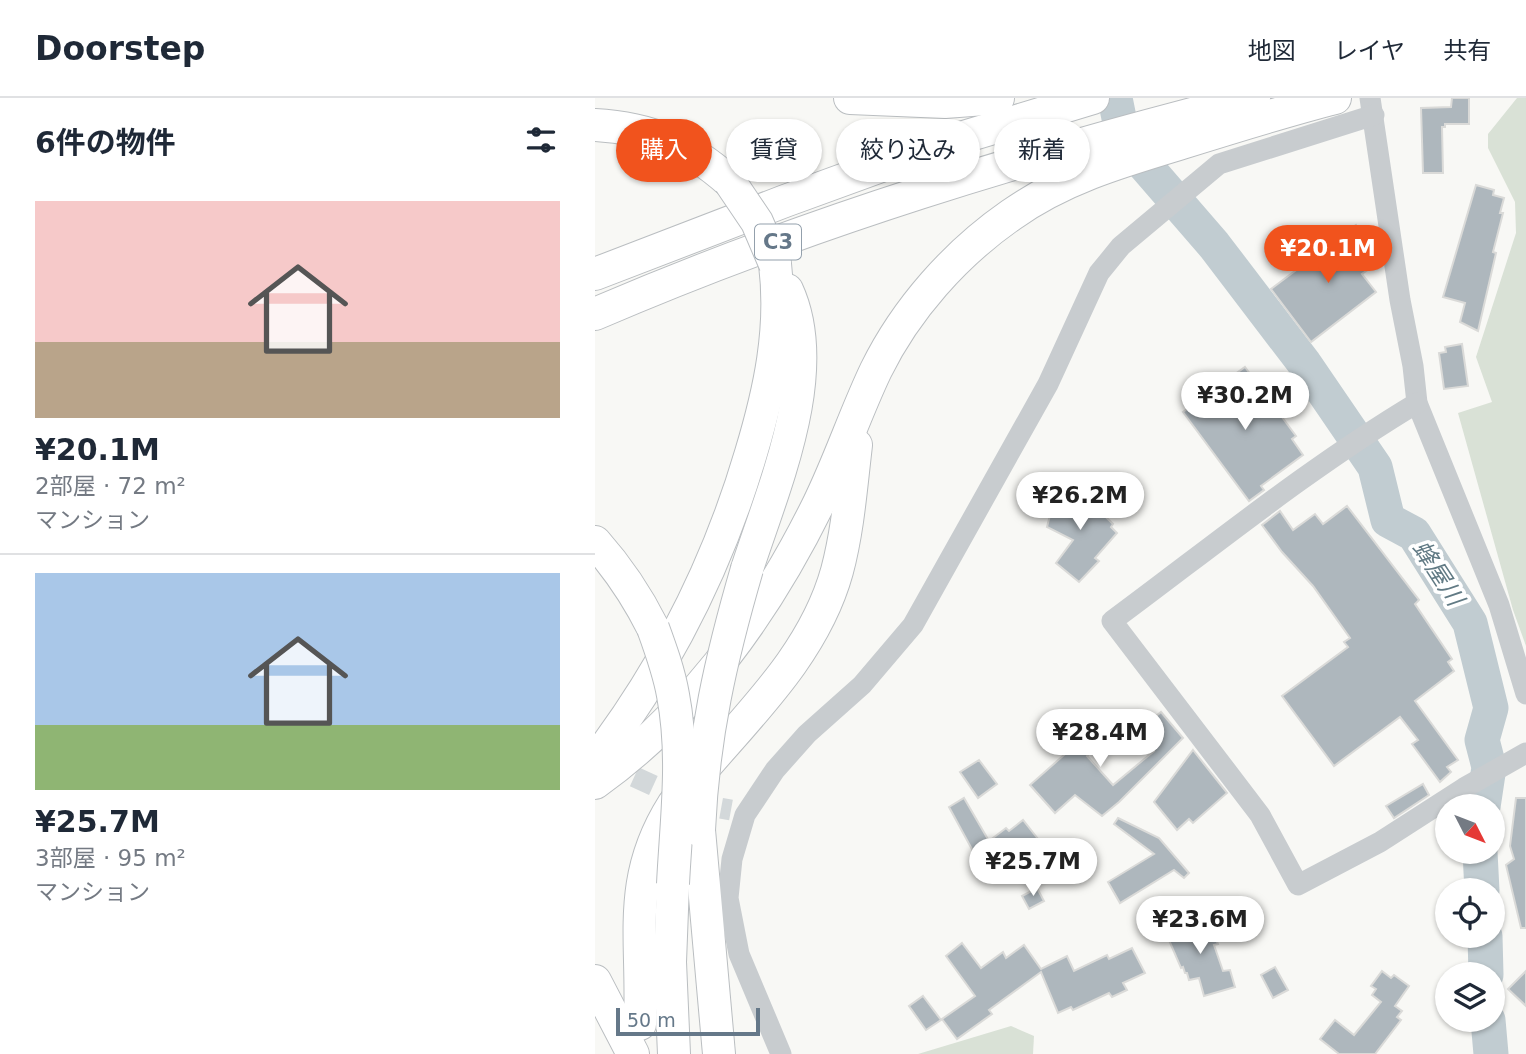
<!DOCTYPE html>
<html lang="ja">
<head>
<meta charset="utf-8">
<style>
  body { margin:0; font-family:"DejaVu Sans","Noto Sans JP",sans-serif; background:#f6f6f7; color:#1f2937; height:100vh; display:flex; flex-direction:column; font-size:26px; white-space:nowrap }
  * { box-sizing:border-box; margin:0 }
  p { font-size:23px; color:#747a83 }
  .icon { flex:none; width:38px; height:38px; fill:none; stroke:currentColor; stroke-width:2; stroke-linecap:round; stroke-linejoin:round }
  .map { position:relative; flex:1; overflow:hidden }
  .panel { display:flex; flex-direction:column; background:#fff; width:595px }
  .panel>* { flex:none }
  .banner { position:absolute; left:21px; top:21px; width:665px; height:63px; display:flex; gap:14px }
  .needle { width:46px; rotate:132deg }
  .tools { position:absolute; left:840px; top:696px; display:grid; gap:14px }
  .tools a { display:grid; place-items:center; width:70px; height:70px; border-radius:50%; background:#fff; box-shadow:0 2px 5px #0004; font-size:35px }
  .scale { position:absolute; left:21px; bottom:18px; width:144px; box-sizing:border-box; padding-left:7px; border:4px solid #657889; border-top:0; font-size:19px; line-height:24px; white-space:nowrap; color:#657889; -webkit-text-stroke:5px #fff; paint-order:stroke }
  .price { position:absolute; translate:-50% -60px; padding:0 16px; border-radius:24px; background:#fff; color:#222; font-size:23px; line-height:46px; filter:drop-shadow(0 2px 4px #0008) }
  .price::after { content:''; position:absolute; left:50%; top:42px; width:21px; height:16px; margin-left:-10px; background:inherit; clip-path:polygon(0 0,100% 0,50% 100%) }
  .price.current { background:#f1531d; color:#fff }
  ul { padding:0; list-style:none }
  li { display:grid; align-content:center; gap:14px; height:371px; padding:0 35px }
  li+li { border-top:2px solid #e0e1e3 }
  li span { display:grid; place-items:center; height:217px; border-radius:0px; color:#555 }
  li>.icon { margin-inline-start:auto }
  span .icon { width:126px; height:126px; fill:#fffc; stroke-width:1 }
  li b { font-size:30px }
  h2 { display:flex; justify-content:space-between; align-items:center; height:84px; padding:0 35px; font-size:30px }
  .tag { padding:0 24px; border-radius:32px; background:#fff; box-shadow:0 2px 5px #0004; font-size:24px; line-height:63px }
  .tag.current { background:#f1531d; color:#fff }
  header { display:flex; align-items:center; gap:42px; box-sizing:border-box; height:98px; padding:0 35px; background:#fff; border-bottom:2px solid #e0e1e3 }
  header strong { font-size:33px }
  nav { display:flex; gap:38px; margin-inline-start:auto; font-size:24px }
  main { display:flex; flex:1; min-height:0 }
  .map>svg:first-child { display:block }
</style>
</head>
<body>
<header>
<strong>Doorstep</strong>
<nav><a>地図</a><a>レイヤ</a><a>共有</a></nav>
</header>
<main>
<section class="panel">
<h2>6件の物件<svg class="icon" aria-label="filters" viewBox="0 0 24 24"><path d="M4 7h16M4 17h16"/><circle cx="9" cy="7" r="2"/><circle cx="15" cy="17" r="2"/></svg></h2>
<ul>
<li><span style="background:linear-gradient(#f6c9c9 65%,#b9a48a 0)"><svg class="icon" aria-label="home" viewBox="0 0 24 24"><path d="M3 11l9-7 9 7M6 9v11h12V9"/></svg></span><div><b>¥20.1M</b><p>2部屋 · 72 m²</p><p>マンション</p></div></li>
<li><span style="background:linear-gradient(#a9c7e8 70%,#8fb573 0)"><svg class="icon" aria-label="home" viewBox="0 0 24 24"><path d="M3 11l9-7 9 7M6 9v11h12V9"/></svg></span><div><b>¥25.7M</b><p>3部屋 · 95 m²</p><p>マンション</p></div></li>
</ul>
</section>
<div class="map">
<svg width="931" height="956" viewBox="0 0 931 956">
  <rect width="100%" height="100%" fill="#f8f8f5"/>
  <!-- green -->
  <g fill="#d9e1d6">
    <path d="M922 0H931V548L918 512 863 315 897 304 881 259 921 135 920 104 893 50V36Z"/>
    <path d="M416 928 439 938 438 956H323Z"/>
  </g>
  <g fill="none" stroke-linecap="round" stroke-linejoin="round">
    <!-- river -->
    <g stroke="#c1ccd1" stroke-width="35">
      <path d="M520 0 525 25 542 58 619 147 709 265 780 369 793 422 819 436 875 525 896 610 887 642 894 669 888 709"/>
      <path d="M885 754 887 793"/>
      <path d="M890 838 891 877"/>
      <path d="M893 922 896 956"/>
    </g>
  </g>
  <!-- building -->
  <g fill="#aeb7bd" stroke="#dadad8" stroke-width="2">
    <path d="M857 0H874V26H850V29H847L848 75H828L826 10 856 9Z"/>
    <path d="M881 87 899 92 898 97 909 100 905 115H908L898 154 901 155 883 233 865 224 870 205 848 199Z"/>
    <path d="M761 127 773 143 764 150 778 168 767 176 781 194 716 244 676 191Z"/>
    <path d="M867 246 873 288 849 291 844 255 851 254 850 249Z"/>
    <path d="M650 269 701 338 697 341 708 357 666 388 669 392 654 403 588 314Z"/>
    <path d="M472 389 489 398 518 426 516 429 522 435 500 460 504 463 484 484 461 465 478 442 452 429 457 409 459 410Z"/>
    <path d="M752 408 824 502 820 506 857 561 853 564 859 573 820 603 863 662 852 669 856 674 845 684 817 646 823 642 805 619 739 668 687 598 753 549 749 544 755 540 718 488 687 454 667 427 685 413 698 432 720 416 728 426Z"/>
    <path d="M566 614 588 640 524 704 507 718 480 697 460 715 435 687 478 649 467 638 484 624 504 647 492 658 518 687 559 653 543 633Z"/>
    <path d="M598 652 632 695 598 725 594 721 582 732 559 704Z"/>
    <path d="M384 662 402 686 383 700 365 674Z"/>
    <path d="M828 686 834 697 799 720 791 708Z"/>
    <path d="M369 700 394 743 411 730 414 733 428 722 447 746 400 782 379 755 354 709Z"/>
    <path d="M921 700H931V830H926L911 767 919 761 915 748Z"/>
    <path d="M523 720 564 740 594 775 589 780 579 772 525 805 513 784 559 756 519 726Z"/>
    <path d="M442 790 449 803 434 811 427 798Z"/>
    <path d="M612 820 623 846 619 847 628 873 635 872 640 889 609 898 604 880 594 882 592 875H590L588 869 586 870 570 833 592 824 594 827Z"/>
    <path d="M367 845 386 870 408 854 411 860 429 847 446 871 472 858 479 873 512 857 514 861 537 850 550 875 528 885 532 892 517 899 514 895 478 912 476 909 463 915 446 874 394 912 397 916 362 941 347 921 380 898 351 858Z"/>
    <path d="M680 869 693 892 678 900 666 877Z"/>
    <path d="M787 873 796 880 799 877 814 888 800 908 807 913 802 919 806 922 780 956H744L725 941 740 922 759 937 786 904 777 897 781 891 776 888Z"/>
    <path d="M931 873V908L913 891Z"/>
    <path d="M328 898 346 922 331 932 314 908Z"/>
  </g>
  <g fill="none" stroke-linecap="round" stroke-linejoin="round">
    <!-- minor-tunnel -->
    <path stroke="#d3d8da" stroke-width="21" stroke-dasharray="21 10" stroke-linecap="butt" d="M11 666 97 705 136 712"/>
    <!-- highway casing -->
    <g stroke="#babec1" stroke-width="34">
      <g id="highway">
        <path d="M255 0 350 4 403 0"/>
        <path d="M0 27C56 30 93 47 135 84"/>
        <path d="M0 176 190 103 352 44 498 0"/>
        <path d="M0 216C213 124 434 57 659 0"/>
        <path d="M0 444C24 471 42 498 58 530"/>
        <path d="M152 471C178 390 230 274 192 192"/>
        <path d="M0 663C71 570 123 467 156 355 175 292 188 231 180 166"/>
        <path d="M0 685C99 614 171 513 224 405 245 362 260 316 281 272 311 211 360 156 416 117 468 80 527 63 587 45 638 29 689 13 740 0"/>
        <path d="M104 732 124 956"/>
        <path d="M78 786 75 864 79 956"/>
        <path d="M0 883 38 956"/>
        <path d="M45 926C49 842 30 783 78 707 136 632 216 567 242 473 253 432 256 389 261 347"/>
      </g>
    </g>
    <!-- minor -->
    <g stroke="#c8cccf" stroke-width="21">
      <path d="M775 0 805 202 818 268 822 305 904 507 931 596"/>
      <path d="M822 305C715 369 617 449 517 523L665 717 703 787 785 744 869 690 931 655"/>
      <path d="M186 956 144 856 133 800 137 761 150 717 180 672 212 636 267 587 318 527 453 286 504 175 526 148 624 66 779 17"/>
    </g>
    <!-- highway -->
    <use href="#highway" stroke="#fff" stroke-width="32"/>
    <!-- highway-bridge casing -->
    <g stroke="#babec1" stroke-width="34" stroke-linecap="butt">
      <g id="highway-bridge">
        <path d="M135 84 162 124 180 166"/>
        <path d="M58 530C66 552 74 574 78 597 90 659 81 724 78 786"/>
        <path d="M104 732C108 639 126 560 152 471"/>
      </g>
    </g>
    <!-- highway-bridge -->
    <use href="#highway-bridge" stroke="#fff" stroke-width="32"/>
  </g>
  <g text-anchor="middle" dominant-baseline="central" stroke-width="7" stroke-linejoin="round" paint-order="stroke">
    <!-- shield labels -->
    <rect fill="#fff" stroke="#93a0ac" stroke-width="2" x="160" y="126.5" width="46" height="35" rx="5"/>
    <g font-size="21" font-weight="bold" fill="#657889">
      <text x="183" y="144">C3</text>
    </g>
    <!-- water labels -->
    <g font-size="24" font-style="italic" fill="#617a84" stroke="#fff">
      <text transform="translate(843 475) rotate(57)">蜂屋川</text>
    </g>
  </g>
</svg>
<div class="tools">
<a><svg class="needle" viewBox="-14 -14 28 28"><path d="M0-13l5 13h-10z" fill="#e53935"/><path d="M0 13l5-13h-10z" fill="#747a83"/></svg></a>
<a><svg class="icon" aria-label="locate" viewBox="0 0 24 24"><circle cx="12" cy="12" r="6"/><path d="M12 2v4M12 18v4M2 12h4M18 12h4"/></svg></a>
<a><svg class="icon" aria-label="layers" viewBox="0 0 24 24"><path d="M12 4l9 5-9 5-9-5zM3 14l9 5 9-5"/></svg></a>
</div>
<div class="scale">50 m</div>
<b class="price current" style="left:733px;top:187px">¥20.1M</b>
<b class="price" style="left:650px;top:334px">¥30.2M</b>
<b class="price" style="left:485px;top:434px">¥26.2M</b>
<b class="price" style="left:505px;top:671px">¥28.4M</b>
<b class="price" style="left:438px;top:800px">¥25.7M</b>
<b class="price" style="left:605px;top:858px">¥23.6M</b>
<div class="banner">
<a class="tag current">購入</a>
<a class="tag">賃貸</a>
<a class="tag">絞り込み</a>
<a class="tag">新着</a>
</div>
</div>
</main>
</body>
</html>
